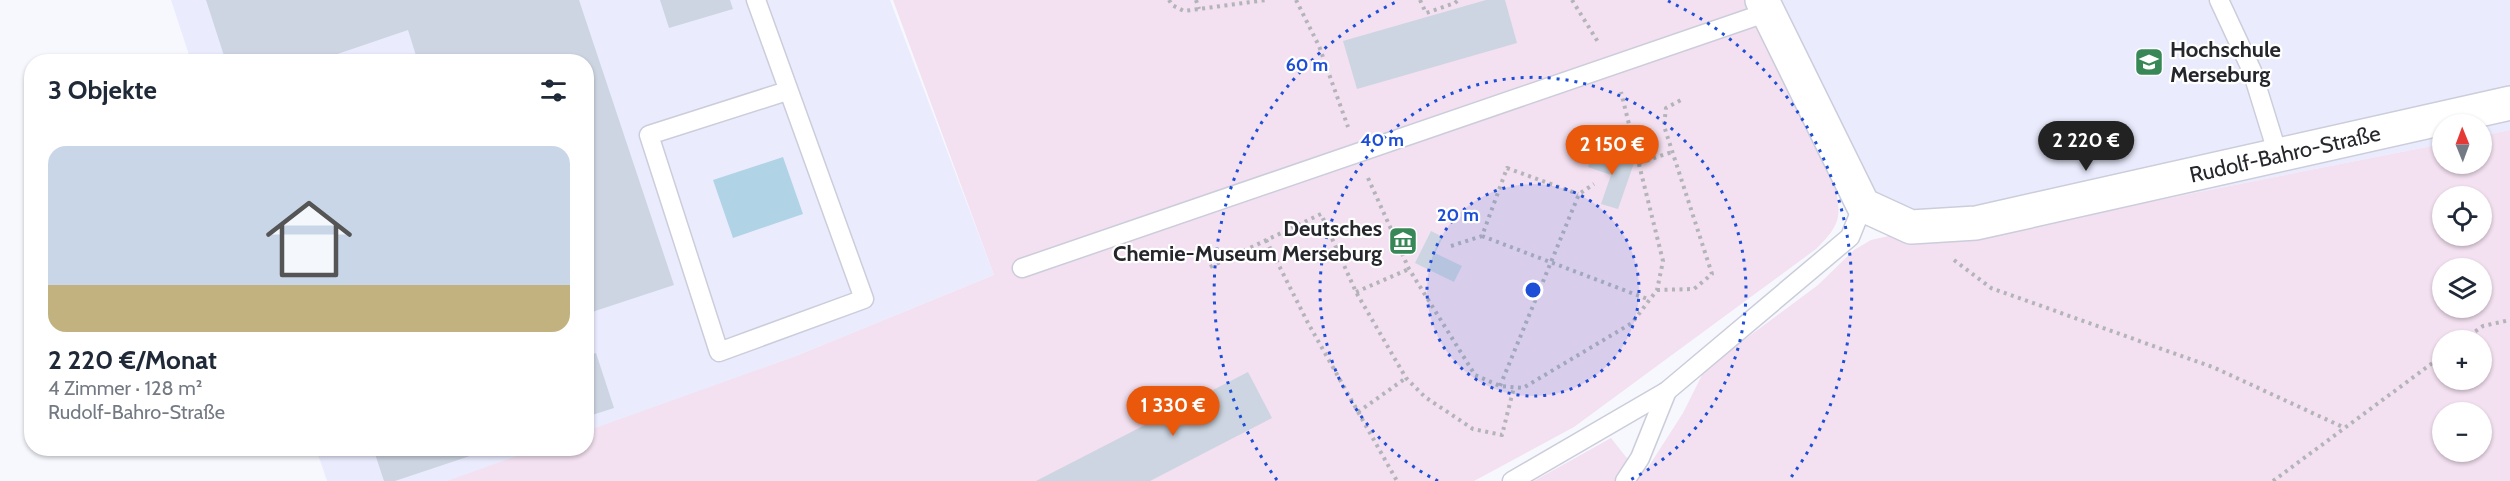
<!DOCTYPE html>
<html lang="de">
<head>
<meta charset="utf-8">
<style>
  body { margin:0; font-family:Cabin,sans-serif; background:#f6f6f7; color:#1f2937; height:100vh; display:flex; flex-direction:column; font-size:22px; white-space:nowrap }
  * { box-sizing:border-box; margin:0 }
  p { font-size:20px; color:#747a83 }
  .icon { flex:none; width:33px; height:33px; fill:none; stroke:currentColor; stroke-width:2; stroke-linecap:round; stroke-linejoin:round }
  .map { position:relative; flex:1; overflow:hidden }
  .panel { position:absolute; left:24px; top:54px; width:570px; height:402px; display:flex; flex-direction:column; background:#fff; border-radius:24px; box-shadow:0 2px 4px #0004 }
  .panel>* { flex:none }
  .needle { width:39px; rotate:359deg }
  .fabs { position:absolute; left:2432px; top:114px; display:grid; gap:12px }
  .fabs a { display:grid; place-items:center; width:60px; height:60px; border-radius:50%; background:#fff; box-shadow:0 2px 4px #0004; font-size:30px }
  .price { position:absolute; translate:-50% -51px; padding:0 14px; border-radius:21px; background:#ea580c; color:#fff; font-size:20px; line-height:39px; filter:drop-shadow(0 2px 3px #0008) }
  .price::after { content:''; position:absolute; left:50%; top:36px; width:18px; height:14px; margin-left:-9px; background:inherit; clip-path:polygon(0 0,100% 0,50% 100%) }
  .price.current { background:#222; color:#fff }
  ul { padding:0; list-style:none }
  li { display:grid; align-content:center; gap:12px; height:318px; padding:0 24px }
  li+li { border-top:2px solid #e0e1e3 }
  li span { display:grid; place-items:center; height:186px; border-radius:18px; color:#555 }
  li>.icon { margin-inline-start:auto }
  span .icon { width:108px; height:108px; fill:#fffc; stroke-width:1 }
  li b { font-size:26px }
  h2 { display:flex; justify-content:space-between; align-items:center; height:72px; padding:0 24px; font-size:26px }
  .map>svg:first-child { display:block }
</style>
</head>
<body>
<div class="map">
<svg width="2510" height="481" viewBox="0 0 2510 481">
  <rect width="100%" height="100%" fill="#f7f8fe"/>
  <!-- built -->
  <g fill="#eaecfe">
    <path d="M171 0H890L994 275 796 356 587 432 586 62 191 61Z"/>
    <path d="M1757 0H2510V130L2481 136V124H2442V144L1981 235 1859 210Z"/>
    <path d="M316 449H542L453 481H327Z"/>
  </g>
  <!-- green -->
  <g fill="#f3e0f0" fill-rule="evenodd">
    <path d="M893 0H1744L1834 180C1841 215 1843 223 1816 249L1574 427 1474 481H447L537 449 586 448 587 431 796 356 994 275Z"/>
    <path d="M2510 130V481H1534L1611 438 1626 457 1647 469 1683 413 1705 369 1818 285 1854 250 1871 240 1893 235H1981L2442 144V164H2481V136ZM2442 196H2481V236H2442ZM2442 268H2481V308H2442ZM2442 340H2481V380H2442ZM2442 412H2481V452H2442Z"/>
  </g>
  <!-- water -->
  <path fill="#b0d3e5" d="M783 157 803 214 733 238 713 180Z"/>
  <!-- building -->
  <g fill="#ccd5e1">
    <path d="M206 0H579L674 285 586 314V62H418L408 30 314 62H226Z"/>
    <path d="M660 0H730L733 9 669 28Z"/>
    <path d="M1486 0H1505L1517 43 1357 89 1343 41Z"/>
    <path d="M1593 150 1634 163 1618 209 1601 204 1611 175 1588 167Z"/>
    <path d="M1431 231 1443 237 1435 253 1462 266 1454 282 1415 263Z"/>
    <path d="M596 353 614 408 586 417V356Z"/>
    <path d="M1248 372 1272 418 1150 481H1036Z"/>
    <path d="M373 448H491V449L395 481H384Z"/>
  </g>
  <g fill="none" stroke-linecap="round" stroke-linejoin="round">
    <!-- service casing -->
    <g stroke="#cbcddb" stroke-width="21">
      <g id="service">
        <path d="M756 0 864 299 719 352 649 135 787 91"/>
        <path d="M2219 0 2252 71 2278 155"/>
        <path d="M1022 268 1768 12"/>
        <path d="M1512 481 1667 391 1850 237 1863 205"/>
        <path d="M1625 481 1640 458 1667 391"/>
      </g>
    </g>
    <!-- minor casing -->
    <g stroke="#cbcddb" stroke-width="36">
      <g id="minor">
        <path id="s1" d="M1762 0 1863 205 1911 227 1976 223 2510 103"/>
      </g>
    </g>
    <!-- path -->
    <g stroke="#b3b4ba" stroke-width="4" stroke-dasharray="3 4.5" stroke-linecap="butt">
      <path d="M1169 0 1172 5 1184 11 1266 0"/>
      <path d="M1196 0 1199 9"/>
      <path d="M1296 0 1319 46 1348 127"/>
      <path d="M1420 0 1426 13 1455 3 1458 0"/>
      <path d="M1572 0 1598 42"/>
      <path d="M1639 163 1672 152"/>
      <path d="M1368 178 1409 269 1475 375 1500 386 1523 388 1632 323 1657 290 1663 261 1621 92"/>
      <path d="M1482 236 1650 300"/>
      <path d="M1266 240 1308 323 1397 481"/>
      <path d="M1451 246 1482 236 1507 168 1578 194"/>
      <path d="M1954 260 1991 288 2215 368 2345 428"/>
      <path d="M1210 267 1321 214 1356 292 1406 378 1425 397 1473 429 1502 435 1514 387"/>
      <path d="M1657 290 1694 289 1712 274 1664 126 1666 108 1683 99"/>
      <path d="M1356 292 1409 269"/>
      <path d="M2463 340 2483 326 2510 320"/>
      <path d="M1500 386 1579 194 1594 184"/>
      <path d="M1358 412 1406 378"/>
      <path d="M2273 481 2442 356"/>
    </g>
    <!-- service -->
    <use href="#service" stroke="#fff" stroke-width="18"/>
    <!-- minor -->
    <use href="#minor" stroke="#fff" stroke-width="33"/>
  </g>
  <!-- distance rings -->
  <circle cx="1533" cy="290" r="106" fill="#1d4ed8" fill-opacity=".12"/>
  <g fill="none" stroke="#1d4ed8" stroke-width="3" stroke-dasharray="3 6">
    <circle cx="1533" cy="290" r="106"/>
    <path d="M1438 481A213 213 0 1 1 1628 481"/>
    <path d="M1277 480A319 319 0 0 1 1398 1M1668 1A319 319 0 0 1 1789 480"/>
  </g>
  <!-- icons -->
  <defs>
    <g id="university-square" transform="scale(1.5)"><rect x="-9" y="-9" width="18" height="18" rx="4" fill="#378757" stroke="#fff"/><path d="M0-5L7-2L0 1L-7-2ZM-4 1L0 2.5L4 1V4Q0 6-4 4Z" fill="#fff"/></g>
    <g id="museum-square" transform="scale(1.5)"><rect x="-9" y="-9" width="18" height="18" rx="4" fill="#378757" stroke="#fff"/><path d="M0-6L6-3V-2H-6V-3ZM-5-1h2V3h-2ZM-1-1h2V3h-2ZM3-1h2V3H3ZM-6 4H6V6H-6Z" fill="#fff"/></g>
  </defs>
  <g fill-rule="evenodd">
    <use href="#university-square" x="2149" y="62"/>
    <use href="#museum-square" x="1403" y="241"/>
  </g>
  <g text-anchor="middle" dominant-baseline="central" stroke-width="4.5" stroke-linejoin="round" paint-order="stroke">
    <!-- poi labels -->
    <g font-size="22" font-weight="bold" fill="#26272c" stroke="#fff" text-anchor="start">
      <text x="2170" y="49">Hochschule<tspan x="2170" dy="25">Merseburg</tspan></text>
      <text x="1382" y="228" text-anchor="end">Deutsches<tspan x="1382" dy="25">Chemie-Museum Merseburg</tspan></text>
    </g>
    <!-- street labels -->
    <g font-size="22" fill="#26272c" stroke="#fff">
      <text stroke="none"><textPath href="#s1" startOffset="663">Rudolf-Bahro-Straße</textPath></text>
    </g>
  </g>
  <circle cx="1533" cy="290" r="9" fill="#1d4ed8" stroke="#fff" stroke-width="3"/>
  <g font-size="18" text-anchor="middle" font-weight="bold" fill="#1d4ed8" stroke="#fff" stroke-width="4.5" stroke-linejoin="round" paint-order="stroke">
    <text x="1307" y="71">60 m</text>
    <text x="1382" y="146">40 m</text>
    <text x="1458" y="221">20 m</text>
  </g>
</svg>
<div class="fabs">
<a><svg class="needle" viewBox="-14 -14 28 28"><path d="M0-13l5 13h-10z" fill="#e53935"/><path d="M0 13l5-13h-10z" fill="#747a83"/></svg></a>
<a><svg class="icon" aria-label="locate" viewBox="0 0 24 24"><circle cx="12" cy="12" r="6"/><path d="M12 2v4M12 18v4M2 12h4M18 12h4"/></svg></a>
<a><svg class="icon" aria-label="layers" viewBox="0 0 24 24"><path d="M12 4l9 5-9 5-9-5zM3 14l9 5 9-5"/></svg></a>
<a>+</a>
<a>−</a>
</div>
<b class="price current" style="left:2086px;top:172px">2 220 €</b>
<b class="price" style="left:1612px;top:176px">2 150 €</b>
<b class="price" style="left:1173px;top:437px">1 330 €</b>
<section class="panel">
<h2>3 Objekte<svg class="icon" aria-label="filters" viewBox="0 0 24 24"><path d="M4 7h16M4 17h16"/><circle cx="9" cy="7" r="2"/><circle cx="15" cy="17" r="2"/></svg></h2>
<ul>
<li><span style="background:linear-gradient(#c9d6e8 75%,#c2b280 0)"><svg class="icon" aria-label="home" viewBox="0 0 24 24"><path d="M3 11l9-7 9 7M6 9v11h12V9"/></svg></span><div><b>2 220 €/Monat</b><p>4 Zimmer · 128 m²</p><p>Rudolf-Bahro-Straße</p></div></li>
</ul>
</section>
</div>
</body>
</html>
